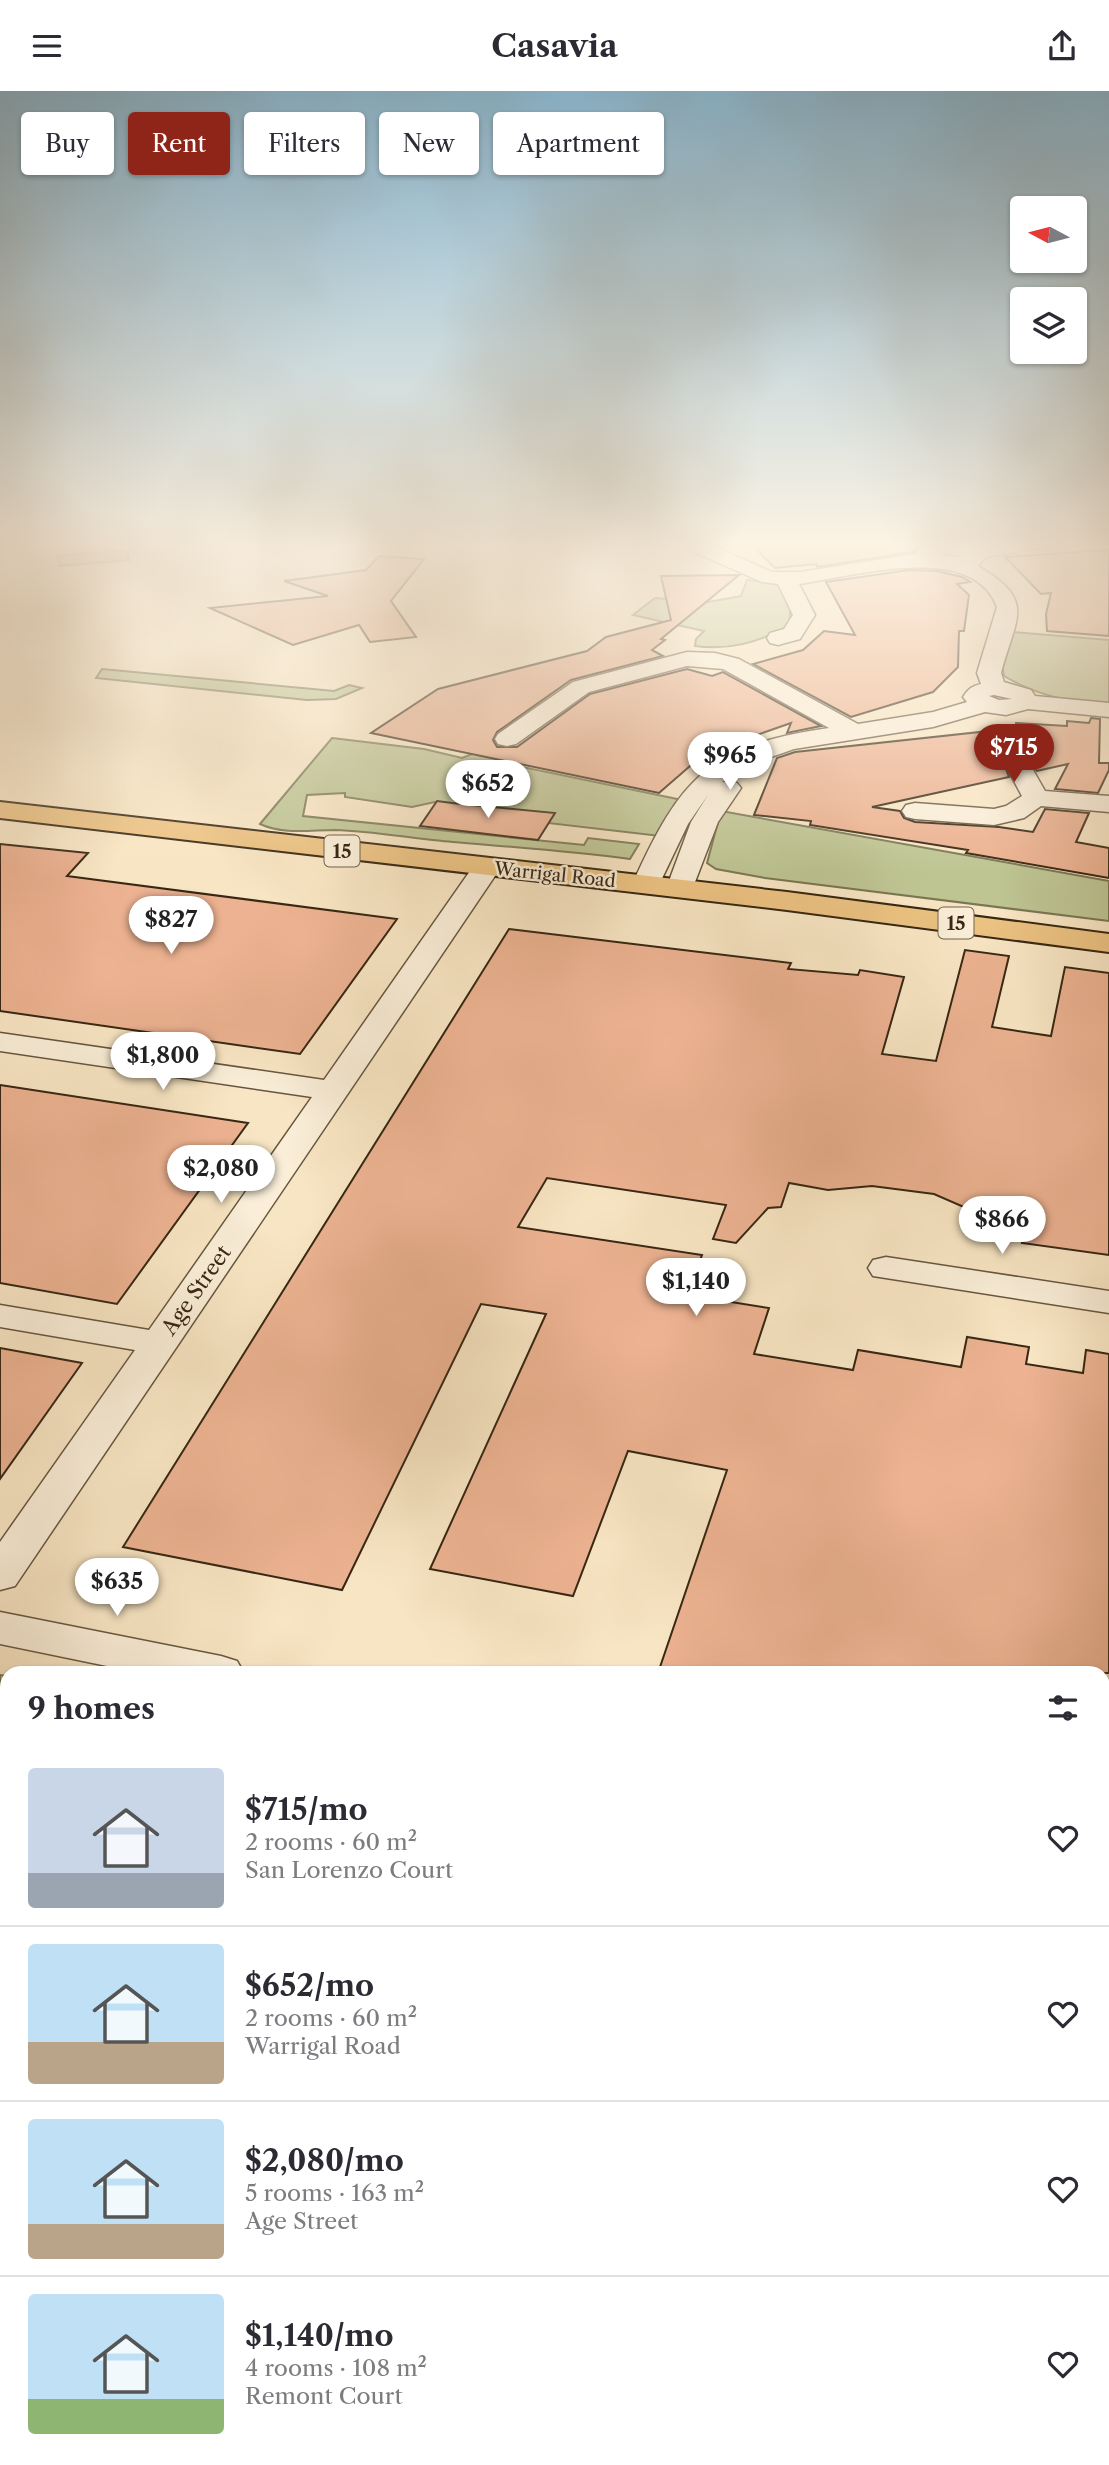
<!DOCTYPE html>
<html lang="en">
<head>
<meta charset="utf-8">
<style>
  body { margin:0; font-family:"Libre Caslon Text",serif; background:#f2f2f3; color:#2b2b33; height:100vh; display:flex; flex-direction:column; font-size:26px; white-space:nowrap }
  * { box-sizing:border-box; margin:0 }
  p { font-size:23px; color:#7c7c81 }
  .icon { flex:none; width:38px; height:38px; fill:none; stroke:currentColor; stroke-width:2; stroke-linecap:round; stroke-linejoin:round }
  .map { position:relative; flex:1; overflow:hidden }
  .details { position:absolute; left:0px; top:1575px; width:1110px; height:800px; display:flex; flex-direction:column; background:#fff; border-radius:21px 21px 0 0; box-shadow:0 2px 5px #0004 }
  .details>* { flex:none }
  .guide { position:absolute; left:21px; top:21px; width:700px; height:63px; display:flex; gap:14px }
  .needle { width:46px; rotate:277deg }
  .controls { position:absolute; left:1010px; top:105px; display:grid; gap:14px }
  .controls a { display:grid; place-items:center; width:77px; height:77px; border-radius:7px; background:#fff; box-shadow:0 2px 5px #0004; font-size:35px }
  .price { position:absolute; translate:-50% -60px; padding:0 16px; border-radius:24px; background:#fff; color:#222; font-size:23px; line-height:46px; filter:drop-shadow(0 2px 4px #0008) }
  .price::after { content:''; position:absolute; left:50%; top:42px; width:21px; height:16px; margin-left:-10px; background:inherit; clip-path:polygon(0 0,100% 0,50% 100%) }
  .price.selected { background:#8f2418; color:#fff }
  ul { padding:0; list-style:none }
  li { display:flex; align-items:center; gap:21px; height:175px; padding:0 28px }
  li+li { border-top:2px solid #e1e1e2 }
  li span { display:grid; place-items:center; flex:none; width:196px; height:140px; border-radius:7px; color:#555 }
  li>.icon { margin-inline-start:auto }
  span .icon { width:84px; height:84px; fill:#fffc; stroke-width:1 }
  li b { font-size:30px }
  h2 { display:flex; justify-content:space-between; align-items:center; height:84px; padding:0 28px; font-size:30px }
  .chip { padding:0 24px; border-radius:7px; background:#fff; box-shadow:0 2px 5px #0004; font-size:24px; line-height:63px }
  .chip.selected { background:#8f2418; color:#fff }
  header { display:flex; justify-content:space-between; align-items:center; height:91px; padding:0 28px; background:#fff; font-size:32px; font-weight:700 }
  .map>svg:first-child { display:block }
</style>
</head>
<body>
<header><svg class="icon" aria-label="menu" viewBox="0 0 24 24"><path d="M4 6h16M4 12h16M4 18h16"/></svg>Casavia<svg class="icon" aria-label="share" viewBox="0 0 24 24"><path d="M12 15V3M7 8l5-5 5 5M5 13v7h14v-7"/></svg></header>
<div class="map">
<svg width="1109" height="2374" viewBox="0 0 1109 2374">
  <rect width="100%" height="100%" fill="#f8e5c3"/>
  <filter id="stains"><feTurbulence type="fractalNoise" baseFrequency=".00286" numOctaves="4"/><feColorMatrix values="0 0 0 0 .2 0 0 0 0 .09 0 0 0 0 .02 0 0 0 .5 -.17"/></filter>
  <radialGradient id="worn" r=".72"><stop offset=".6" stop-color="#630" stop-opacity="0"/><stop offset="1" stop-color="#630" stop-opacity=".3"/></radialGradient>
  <!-- green -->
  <g fill="#bec593" stroke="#7a7653" stroke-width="2">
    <path d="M126 459 129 469 60 475 57 465Z"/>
    <path d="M747 489 777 491 791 510 789 535C759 551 729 560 695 555L696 548 704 540 633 524 655 507 708 511 741 505Z"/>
    <path d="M1013 541 1109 549V615C1068 610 1040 606 1004 585L1002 573Z"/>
    <path d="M102 578 334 600 349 594 362 597 336 608 307 609 96 587Z"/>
    <path d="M332 647 424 658 462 667 498 653 518 659 503 672 682 709 660 745 548 732 552 723 435 711 412 716 345 706V702L307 704 303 725 584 754 588 747 639 753 630 768C571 760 512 756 453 751 414 748 374 740 335 739 310 739 284 744 260 733Z"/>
    <path d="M721 720 1109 790V830L765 787 716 778 707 772Z"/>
    <path d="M0 1584 7 1585V2368H1102L1103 1817 1109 1818V2374H0Z"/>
  </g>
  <!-- building -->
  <g fill="#ecb291" stroke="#372713" stroke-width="2">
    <path d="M749 451H929L918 454 914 461 817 476 816 473 775 477Z"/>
    <path d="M1109 459V545L1047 540 1046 523 1051 502 1041 503 1005 466Z"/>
    <path d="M379 465 424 468 391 510 416 546 370 551 359 534 293 554 210 517 328 505 284 490 366 479Z"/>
    <path d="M909 479 937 480 962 486 970 491 957 493 969 504 964 540H959L958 576 933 601 851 626 753 573 803 559 824 540 855 544 826 491Z"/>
    <path d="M739 484 661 548 665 549 652 559 663 565 571 589 497 641 493 649 497 656H517L590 603 687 578 712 585 723 581 821 635 787 642 791 632 731 653 690 675 659 702 371 642 438 598 587 560 606 546 671 529 661 485Z"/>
    <path d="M1091 627 1100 628 1099 672H1109V679L1098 702 1055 698 1068 673 1037 680 1030 670 1019 667 1010 670 1005 675 1009 686 872 716 900 720 904 727 915 731 999 736 1033 741 1045 718 1089 722 1076 751 1109 757V787L966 762 968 759 810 734 811 730 754 724 777 667 795 661 1016 637V632L1067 635V630L1089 632Z"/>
    <path d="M437 710 452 712 555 722 538 749 420 735Z"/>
    <path d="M0 753 88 762 67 785 397 828 300 963 0 920Z"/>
    <path d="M509 838 791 872 788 878 858 884 860 879 904 886 882 963 936 970 965 859 1009 865 992 936 1051 945 1065 876 1109 882V1164L1022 1152 1025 1138 986 1132 987 1126 934 1103 872 1095 828 1099 789 1092 781 1116 768 1117 736 1152 713 1148 726 1114 547 1087 518 1136 702 1164 687 1204 769 1217 754 1263 853 1279 858 1259 961 1276 967 1246 1029 1256 1026 1273 1083 1282 1086 1259 1109 1263V1582H658L727 1379 628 1360 573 1505 430 1478 546 1223 481 1213 342 1499 123 1456Z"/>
    <path d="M0 994 248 1032 117 1213 0 1192Z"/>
    <path d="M0 1257 82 1272 0 1388Z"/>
  </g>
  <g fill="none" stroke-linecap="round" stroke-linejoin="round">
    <!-- street casing -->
    <g stroke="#67563f" stroke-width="3">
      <g id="street">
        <path d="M677 451H704L772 481H800L916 463 919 457 938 451H960L975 456 1002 451H1050L1047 455 1040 457 986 466 978 475C1037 510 1016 525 1001 582L1004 591 1031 599 1035 605 1109 612V626L1028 618 1006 624 985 621 933 636 794 658 748 674 722 691 737 692 741 697 718 731 690 804 680 806 670 804 666 798 691 731 708 704 688 733 656 800 646 802 636 800 632 794C680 687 709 654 829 637L723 578 687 575 589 601 516 653 507 655 498 653 495 648 498 643 573 591 687 561 715 562 739 568 858 633 933 621 967 611 963 606C968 598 972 595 981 593L977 582 997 516C972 449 852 486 799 493L815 524 800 548 778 554 770 552 767 547 770 542 784 538 793 524 778 493 762 491 680 455ZM946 462 963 466 937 464ZM994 604 1012 608 999 609 989 605Z"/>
        <path d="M1020 669 1029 672 1045 700 1109 705V721L1041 715 1024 727 994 734 915 728 906 726 902 720 906 714 915 712 994 718 1006 715 1022 705 1007 677 1011 672Z"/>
        <path d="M487 768 497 770 501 776 15 1495 0 1499V1451L135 1259 0 1236V1214L149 1239 312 1006 0 960V942L324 989 477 770Z"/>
        <path d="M886 1166 1109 1200V1222L873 1185 868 1177 873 1169Z"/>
        <path d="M0 1521 221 1565 237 1570 244 1582H141L0 1553Z"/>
        <path d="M1102 1742 1109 1743V1783L1102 1782Z"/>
      </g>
    </g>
    <!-- highway casing -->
    <g stroke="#372713" stroke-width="4">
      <path id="highway" d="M0 711 787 801 1109 843V861L787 819 0 727Z"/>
    </g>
    <!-- street -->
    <use href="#street" fill="#faeed8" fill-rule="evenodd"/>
    <!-- highway -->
    <use href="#highway" fill="#ecc282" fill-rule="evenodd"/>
  </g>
  <!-- sky -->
  <linearGradient id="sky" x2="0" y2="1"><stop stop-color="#8ab8d2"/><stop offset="0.58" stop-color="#fcf3e4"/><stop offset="1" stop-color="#fcf3e4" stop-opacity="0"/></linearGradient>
  <rect width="1109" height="783" fill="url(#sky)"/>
  <g text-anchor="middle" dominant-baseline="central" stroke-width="5" stroke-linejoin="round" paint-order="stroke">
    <!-- far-street labels -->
    <g font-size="18" fill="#372713" stroke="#faeed8">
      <text transform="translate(555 784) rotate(6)">Warrigal Road</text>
    </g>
    <!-- shield labels -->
    <g fill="#faeed8" stroke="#72634e" stroke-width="2">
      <rect x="324.5" y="744.5" width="35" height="31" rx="5"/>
      <rect x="938.5" y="816.5" width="35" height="31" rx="5"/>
    </g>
    <g font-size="19" font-weight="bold" fill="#372713">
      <text x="342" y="760">15</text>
      <text x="956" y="832">15</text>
    </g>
    <!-- street labels -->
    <g font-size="21" fill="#372713" stroke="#faeed8">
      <text transform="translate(196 1199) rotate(-55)">Age Street</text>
    </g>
  </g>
  <rect width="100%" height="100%" filter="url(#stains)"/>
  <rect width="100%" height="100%" fill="url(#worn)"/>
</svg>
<div class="controls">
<a><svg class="needle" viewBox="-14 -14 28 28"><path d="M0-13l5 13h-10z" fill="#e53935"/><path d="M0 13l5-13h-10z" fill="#7c7c81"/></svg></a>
<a><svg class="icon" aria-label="layers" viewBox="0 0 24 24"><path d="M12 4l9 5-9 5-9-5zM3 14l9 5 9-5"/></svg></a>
</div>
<b class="price selected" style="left:1014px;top:693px">$715</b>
<b class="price" style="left:730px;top:701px">$965</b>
<b class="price" style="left:488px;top:729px">$652</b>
<b class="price" style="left:171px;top:865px">$827</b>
<b class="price" style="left:163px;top:1001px">$1,800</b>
<b class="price" style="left:221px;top:1114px">$2,080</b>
<b class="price" style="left:1002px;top:1165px">$866</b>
<b class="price" style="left:696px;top:1227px">$1,140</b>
<b class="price" style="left:117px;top:1527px">$635</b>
<div class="guide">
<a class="chip">Buy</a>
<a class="chip selected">Rent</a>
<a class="chip">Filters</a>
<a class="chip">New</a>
<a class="chip">Apartment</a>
</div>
<section class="details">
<h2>9 homes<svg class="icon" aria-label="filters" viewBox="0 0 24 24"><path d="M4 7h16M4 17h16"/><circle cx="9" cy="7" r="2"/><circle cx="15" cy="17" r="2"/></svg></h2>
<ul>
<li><span style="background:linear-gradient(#c9d6e8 75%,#9aa5b1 0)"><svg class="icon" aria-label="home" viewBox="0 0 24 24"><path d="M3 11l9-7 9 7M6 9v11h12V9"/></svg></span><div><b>$715/mo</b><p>2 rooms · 60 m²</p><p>San Lorenzo Court</p></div><svg class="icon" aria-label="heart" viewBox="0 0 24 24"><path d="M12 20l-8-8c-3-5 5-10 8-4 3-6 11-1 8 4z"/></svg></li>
<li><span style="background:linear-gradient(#bfe0f5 70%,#b9a48a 0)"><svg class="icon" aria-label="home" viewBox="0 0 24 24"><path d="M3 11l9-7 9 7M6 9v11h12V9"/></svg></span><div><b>$652/mo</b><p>2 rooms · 60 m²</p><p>Warrigal Road</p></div><svg class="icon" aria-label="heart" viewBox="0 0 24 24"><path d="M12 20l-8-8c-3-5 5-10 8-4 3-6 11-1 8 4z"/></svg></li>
<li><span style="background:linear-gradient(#bfe0f5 75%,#b9a48a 0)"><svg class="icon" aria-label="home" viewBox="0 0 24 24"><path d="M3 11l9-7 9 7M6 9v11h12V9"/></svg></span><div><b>$2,080/mo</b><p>5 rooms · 163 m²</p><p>Age Street</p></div><svg class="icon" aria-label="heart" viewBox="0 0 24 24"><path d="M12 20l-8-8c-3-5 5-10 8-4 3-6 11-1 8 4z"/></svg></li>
<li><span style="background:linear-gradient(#bfe0f5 75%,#8fb573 0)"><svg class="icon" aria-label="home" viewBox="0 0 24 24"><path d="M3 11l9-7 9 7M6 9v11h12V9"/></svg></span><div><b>$1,140/mo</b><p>4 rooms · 108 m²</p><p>Remont Court</p></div><svg class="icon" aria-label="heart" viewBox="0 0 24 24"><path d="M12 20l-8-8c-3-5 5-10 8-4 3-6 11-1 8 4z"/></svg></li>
</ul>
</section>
</div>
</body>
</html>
